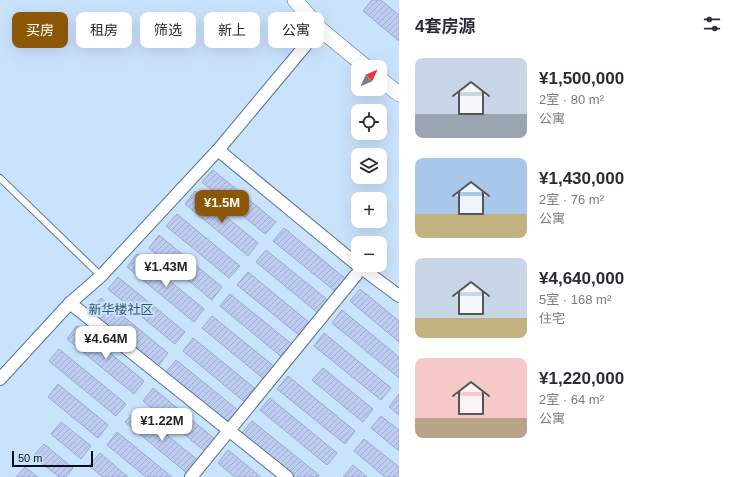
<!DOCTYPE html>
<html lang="zh">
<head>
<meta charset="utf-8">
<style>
  body { margin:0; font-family:Arial,"Noto Sans SC",sans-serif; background:#f7f7f7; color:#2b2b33; height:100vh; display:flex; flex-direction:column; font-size:15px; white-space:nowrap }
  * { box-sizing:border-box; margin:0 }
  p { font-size:13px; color:#7c7c81 }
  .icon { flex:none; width:22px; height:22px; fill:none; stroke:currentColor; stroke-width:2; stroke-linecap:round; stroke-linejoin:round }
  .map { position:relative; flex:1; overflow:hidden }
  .details { display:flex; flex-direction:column; background:#fff; width:340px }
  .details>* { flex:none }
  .guide { position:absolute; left:12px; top:12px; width:327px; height:36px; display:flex; gap:8px }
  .needle { width:26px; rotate:45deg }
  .buttons { position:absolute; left:351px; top:60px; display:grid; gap:8px }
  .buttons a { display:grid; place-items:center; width:36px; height:36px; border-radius:8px; background:#fff; box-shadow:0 4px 16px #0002; font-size:20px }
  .scale { position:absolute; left:12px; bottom:10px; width:81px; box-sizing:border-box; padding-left:4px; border:2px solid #07111c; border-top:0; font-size:11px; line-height:14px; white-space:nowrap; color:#07111c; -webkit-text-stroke:3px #cae3fc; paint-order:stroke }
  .price { position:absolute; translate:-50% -34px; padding:0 9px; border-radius:8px; background:#fff; color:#222; font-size:13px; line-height:26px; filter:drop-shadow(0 1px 2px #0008) }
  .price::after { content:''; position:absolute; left:50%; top:24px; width:12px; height:9px; margin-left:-6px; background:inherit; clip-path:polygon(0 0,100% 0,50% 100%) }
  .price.active { background:#8c5707; color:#fff }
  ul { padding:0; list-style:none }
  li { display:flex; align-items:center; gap:12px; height:100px; padding:0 16px }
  li span { display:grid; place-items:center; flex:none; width:112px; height:80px; border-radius:8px; color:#555 }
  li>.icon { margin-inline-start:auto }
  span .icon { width:48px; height:48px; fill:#fffc; stroke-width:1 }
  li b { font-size:17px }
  h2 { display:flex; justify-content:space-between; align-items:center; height:48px; padding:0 16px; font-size:17px }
  .tag { padding:0 14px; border-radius:8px; background:#fff; box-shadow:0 4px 16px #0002; font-size:14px; line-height:36px }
  .tag.active { background:#8c5707; color:#fff }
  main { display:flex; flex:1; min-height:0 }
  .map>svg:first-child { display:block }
</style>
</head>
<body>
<main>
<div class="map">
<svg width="399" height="477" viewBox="0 0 399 477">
  <defs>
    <pattern id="building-hatch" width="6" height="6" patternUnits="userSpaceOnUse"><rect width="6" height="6" fill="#bdccf1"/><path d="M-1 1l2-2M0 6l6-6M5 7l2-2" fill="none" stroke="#a1aece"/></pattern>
  </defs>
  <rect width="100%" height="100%" fill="#cae3fc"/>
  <!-- building -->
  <g fill="url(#building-hatch)" stroke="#9aa8cc">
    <path d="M372 0H381L399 15V41L363 11Z"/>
    <path d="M213 170 276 222 265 234 202 182Z"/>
    <path d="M195 191 258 243 248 256 185 204Z"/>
    <path d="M177 214 240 266 229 278 166 226Z"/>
    <path d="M284 228 347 280 336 292 273 241Z"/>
    <path d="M159 235 222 287 212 300 149 248Z"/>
    <path d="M266 250 329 301 319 314 256 262Z"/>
    <path d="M137 254 204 309 194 322 127 267Z"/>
    <path d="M248 272 311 324 300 336 237 285Z"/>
    <path d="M118 277 185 332 175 344 108 289Z"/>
    <path d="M360 289 399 321V342L350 301Z"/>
    <path d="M230 294 293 345 283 358 220 306Z"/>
    <path d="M101 298 168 353 158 366 90 311Z"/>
    <path d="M342 310 399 357V378L332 323Z"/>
    <path d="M212 316 275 367 265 380 202 328Z"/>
    <path d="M77 326 144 381 134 394 67 339Z"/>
    <path d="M324 333 391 388 381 400 314 346Z"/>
    <path d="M193 338 257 390 246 403 183 351Z"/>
    <path d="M59 349 126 404 116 416 49 361Z"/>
    <path d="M176 360 239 411 229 424 166 372Z"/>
    <path d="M323 368 373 409 363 422 312 380Z"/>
    <path d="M288 376 355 431 345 444 277 389Z"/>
    <path d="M58 384 108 425 98 438 48 397Z"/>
    <path d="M153 388 216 440 206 452 143 401Z"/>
    <path d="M399 394V415L389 407Z"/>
    <path d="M270 398 337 453 327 465 260 410Z"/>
    <path d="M136 410 199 461 188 474 125 422Z"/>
    <path d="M381 416 399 430V451L371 428Z"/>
    <path d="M252 421 319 475 318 477H295L242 433Z"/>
    <path d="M61 422 91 446 81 459 51 434Z"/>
    <path d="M117 432 172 477H146L107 445Z"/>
    <path d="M364 439 399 467V477H385L354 451Z"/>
    <path d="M44 444 73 468 66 477H59L33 456Z"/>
    <path d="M228 450 261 477H235L218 463Z"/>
    <path d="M100 453 128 477H103L89 466Z"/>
    <path d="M353 465 367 477H343Z"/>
    <path d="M25 467 38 477H16Z"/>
  </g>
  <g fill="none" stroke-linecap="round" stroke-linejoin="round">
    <!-- service casing -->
    <g stroke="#58748f" stroke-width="8">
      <path id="service" d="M0 178 101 276"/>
    </g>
    <!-- minor casing -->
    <g stroke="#58748f" stroke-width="14">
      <g id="minor">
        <path d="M218 150 360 267 399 296"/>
        <path d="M70 303 287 477"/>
        <path d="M0 379 70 303 101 276 218 150 305 46"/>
        <path d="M191 477 356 275"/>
      </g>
    </g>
    <!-- tertiary casing -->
    <g stroke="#58748f" stroke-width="16">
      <g id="tertiary">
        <path d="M295 0 320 29 366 67"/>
        <path d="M380 79 399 94"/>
      </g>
    </g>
    <!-- service -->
    <use href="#service" stroke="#fff" stroke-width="6"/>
    <!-- minor -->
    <use href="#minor" stroke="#fff" stroke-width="12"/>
    <!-- tertiary -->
    <use href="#tertiary" stroke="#fff" stroke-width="15"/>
  </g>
  <g text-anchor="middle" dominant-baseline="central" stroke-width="4" stroke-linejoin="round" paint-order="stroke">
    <!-- quarter labels -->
    <g font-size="13" fill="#3a556f" stroke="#cae3fc">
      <text x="121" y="309">新华楼社区</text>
    </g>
  </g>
</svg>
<div class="buttons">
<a><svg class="needle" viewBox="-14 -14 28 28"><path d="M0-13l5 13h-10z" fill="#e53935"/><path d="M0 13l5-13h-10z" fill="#7c7c81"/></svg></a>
<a><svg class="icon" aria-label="locate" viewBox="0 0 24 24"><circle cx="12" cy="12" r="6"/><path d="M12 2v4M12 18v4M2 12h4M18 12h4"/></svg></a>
<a><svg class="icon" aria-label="layers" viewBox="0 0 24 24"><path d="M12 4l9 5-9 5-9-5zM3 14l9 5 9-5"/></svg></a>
<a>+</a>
<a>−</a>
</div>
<div class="scale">50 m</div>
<b class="price active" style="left:222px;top:224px">¥1.5M</b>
<b class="price" style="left:166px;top:288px">¥1.43M</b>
<b class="price" style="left:106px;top:360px">¥4.64M</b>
<b class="price" style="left:162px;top:442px">¥1.22M</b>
<div class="guide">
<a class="tag active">买房</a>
<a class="tag">租房</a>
<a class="tag">筛选</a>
<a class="tag">新上</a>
<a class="tag">公寓</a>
</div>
</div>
<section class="details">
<h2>4套房源<svg class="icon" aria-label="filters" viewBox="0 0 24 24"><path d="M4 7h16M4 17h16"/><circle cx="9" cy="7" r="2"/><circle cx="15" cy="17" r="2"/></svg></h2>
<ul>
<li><span style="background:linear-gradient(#c9d6e8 70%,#9aa5b1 0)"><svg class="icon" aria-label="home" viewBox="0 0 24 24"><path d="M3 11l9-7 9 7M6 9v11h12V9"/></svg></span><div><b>¥1,500,000</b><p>2室 · 80 m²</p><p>公寓</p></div></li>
<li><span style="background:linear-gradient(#a9c7e8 70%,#c2b280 0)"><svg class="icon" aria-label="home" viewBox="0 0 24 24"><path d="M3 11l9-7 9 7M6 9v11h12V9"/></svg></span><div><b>¥1,430,000</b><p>2室 · 76 m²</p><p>公寓</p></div></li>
<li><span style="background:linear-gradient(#c9d6e8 75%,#c2b280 0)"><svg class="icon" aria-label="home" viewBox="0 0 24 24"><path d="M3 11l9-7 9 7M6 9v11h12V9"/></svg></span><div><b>¥4,640,000</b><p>5室 · 168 m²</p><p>住宅</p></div></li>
<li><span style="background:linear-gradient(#f6c9c9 75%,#b9a48a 0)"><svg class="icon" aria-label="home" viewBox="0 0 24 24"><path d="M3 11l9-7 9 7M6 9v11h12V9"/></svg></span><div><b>¥1,220,000</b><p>2室 · 64 m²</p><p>公寓</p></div></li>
</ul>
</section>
</main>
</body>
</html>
